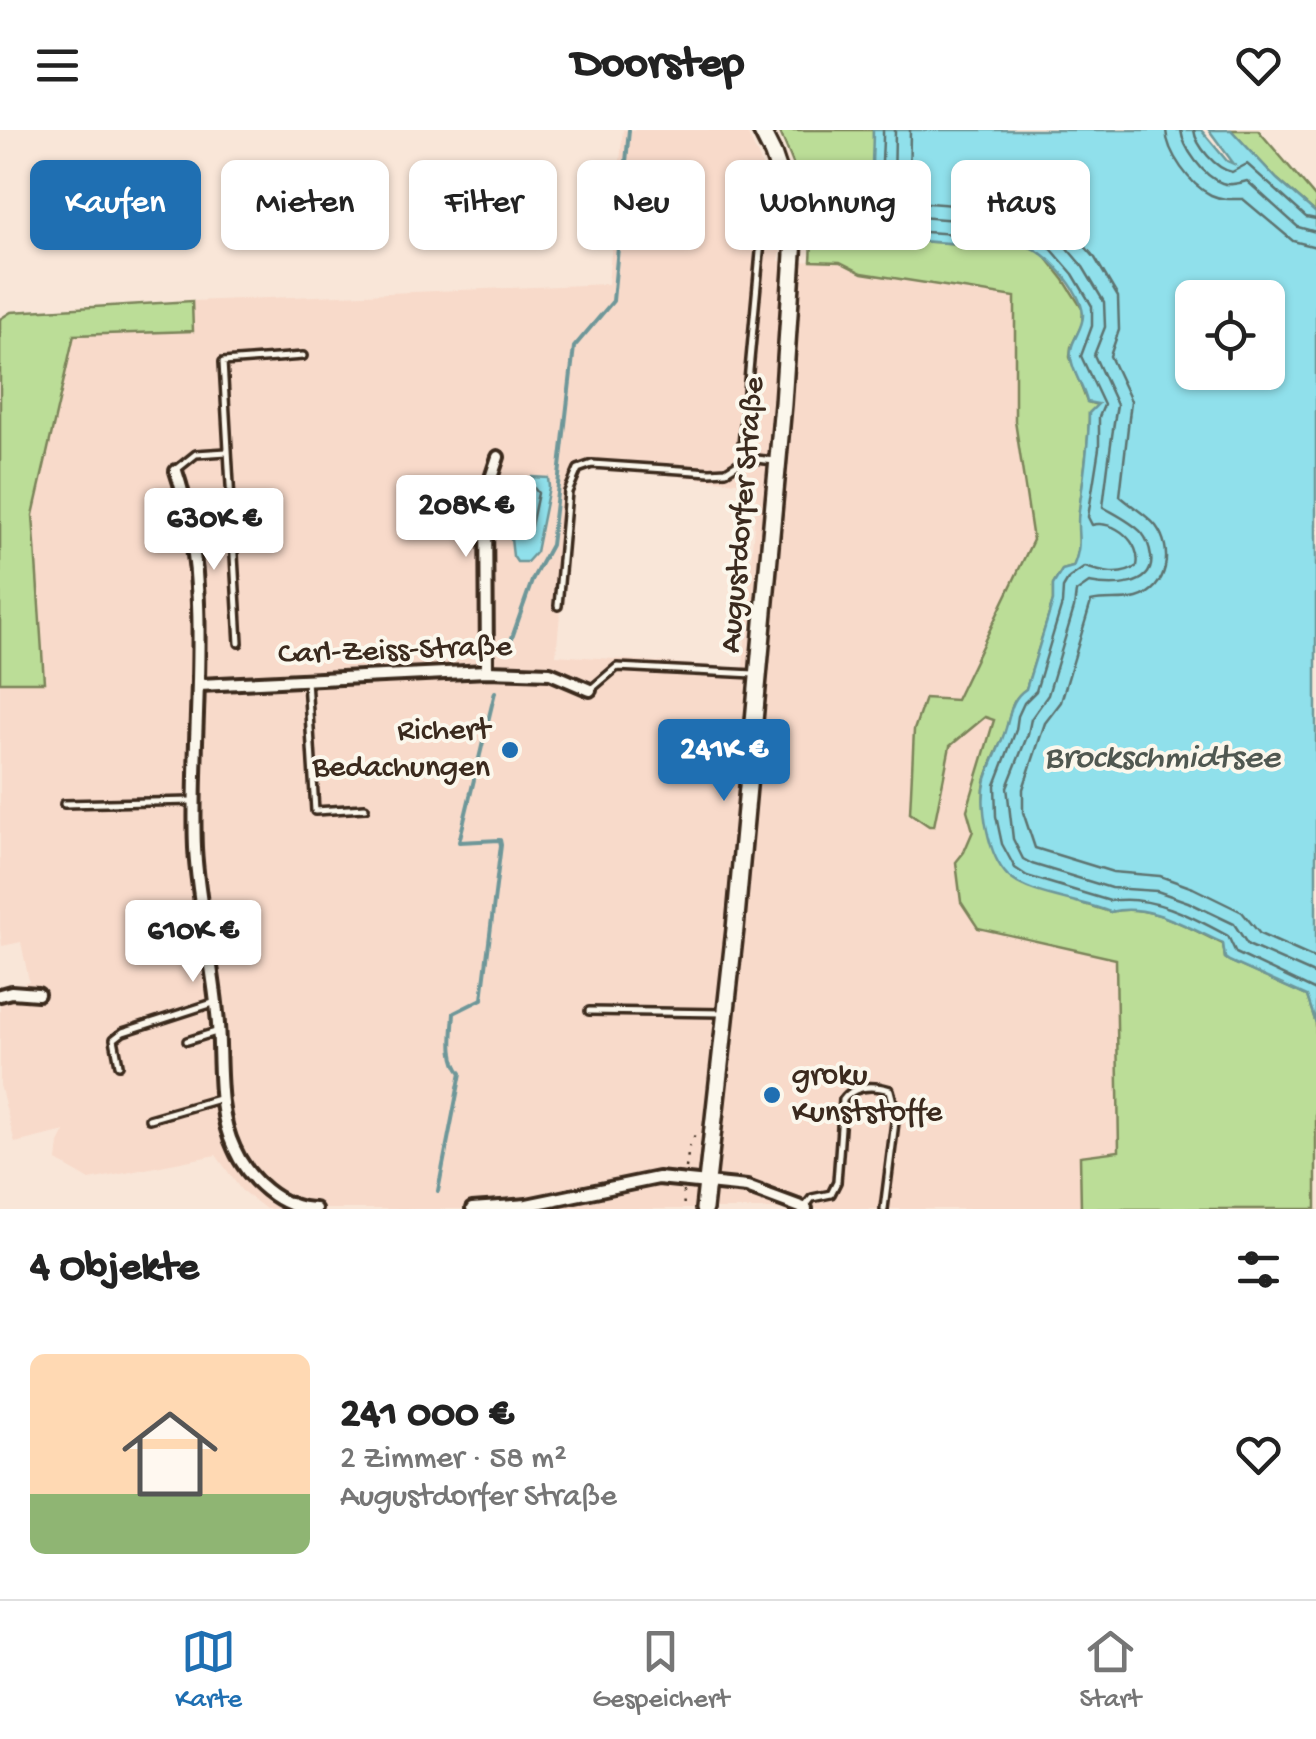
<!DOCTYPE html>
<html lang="de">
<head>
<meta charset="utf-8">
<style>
  body { margin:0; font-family:"Gochi Hand",sans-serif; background:#f2f2f2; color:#222; height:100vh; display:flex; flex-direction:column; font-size:38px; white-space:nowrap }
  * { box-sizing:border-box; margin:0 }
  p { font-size:32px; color:#767676 }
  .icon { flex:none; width:55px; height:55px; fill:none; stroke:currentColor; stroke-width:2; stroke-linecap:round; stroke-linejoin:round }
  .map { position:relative; height:1079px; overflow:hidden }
  .details { display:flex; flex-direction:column; background:#fff; flex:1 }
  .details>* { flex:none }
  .banner { position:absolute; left:30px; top:30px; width:1258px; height:90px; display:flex; gap:20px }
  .buttons { position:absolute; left:1175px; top:150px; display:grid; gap:20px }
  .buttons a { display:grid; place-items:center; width:110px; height:110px; border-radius:15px; background:#fff; box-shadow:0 2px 8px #0004; font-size:50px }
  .price { position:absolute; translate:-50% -85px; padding:0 22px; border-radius:10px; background:#fff; color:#222; font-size:32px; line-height:65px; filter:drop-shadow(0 2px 5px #0008) }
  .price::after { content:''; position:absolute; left:50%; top:60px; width:30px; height:22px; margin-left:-15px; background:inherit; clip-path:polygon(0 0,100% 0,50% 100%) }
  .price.selected { background:#1f6fb2; color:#fff }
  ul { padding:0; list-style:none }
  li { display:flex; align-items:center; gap:30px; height:250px; padding:0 30px }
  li+li { border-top:2px solid #e0e0e0 }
  li span { display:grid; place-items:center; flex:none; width:280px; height:200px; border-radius:15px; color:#555 }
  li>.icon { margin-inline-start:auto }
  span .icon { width:120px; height:120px; fill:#fffc; stroke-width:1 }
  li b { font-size:42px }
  h2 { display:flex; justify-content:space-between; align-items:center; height:120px; padding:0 30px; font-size:42px }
  .pill { padding:0 35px; border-radius:15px; background:#fff; box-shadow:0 2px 8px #0004; font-size:35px; line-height:90px }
  .pill.selected { background:#1f6fb2; color:#fff }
  header { display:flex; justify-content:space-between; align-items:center; height:130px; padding:0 30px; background:#fff; font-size:45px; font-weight:700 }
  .dock { display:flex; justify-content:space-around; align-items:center; height:140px; border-top:2px solid #e0e0e0; background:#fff; font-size:28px; color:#767676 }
  .dock a { display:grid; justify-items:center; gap:5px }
  .dock .selected { color:#1f6fb2 }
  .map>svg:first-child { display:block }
</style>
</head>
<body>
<header><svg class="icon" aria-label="menu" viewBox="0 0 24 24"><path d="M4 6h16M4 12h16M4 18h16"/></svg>Doorstep<svg class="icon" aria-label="heart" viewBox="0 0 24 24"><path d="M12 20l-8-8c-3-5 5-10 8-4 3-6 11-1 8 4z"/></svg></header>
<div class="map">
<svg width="1316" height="1079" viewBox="0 0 1316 1079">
  <rect width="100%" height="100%" fill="#f9e6d8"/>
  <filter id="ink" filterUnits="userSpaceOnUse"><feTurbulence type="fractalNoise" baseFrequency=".01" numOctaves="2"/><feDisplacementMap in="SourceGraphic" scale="20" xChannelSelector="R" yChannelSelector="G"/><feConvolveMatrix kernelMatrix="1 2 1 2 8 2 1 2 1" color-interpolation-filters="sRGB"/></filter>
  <g filter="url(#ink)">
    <!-- built -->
    <path fill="#f8daca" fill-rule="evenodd" d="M623 0H746L759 28 774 71 782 108 779 131 840 132 862 143 1015 167V291L1033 410 956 571 934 696 950 616 985 587 994 591 967 680 973 701 964 722 956 732 961 772 978 798 1116 828 1119 1021 1080 1026 1081 1079H266L241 1060 216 1025 90 1050 57 1031 59 1013 65 1001 15 1013 0 955V864L29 851 21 812 2 816 0 799V552L44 551 33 385 74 205 192 200V171L608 154ZM594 338 757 354 743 538 556 525 572 363 581 344Z"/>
    <!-- green -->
    <g fill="#bbdd97" stroke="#7b845a" stroke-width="2.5">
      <path d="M779 0H873L874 71 904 110 992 116 1022 114 1042 122 1064 150 1083 180 1082 194 1071 217 1070 227 1087 272 1098 275 1089 283C1089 317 1083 348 1079 382 1076 404 1084 413 1073 437L1062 440 1053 455V471L1026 559C1010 570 1011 583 1006 600 1000 617 989 634 985 652 977 691 1003 723 1022 755L1110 782C1150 772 1188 798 1223 814L1225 828 1229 831 1307 866 1316 893V1079H1081L1080 1026 1119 1021 1116 829 978 798 961 772 956 732 964 722 973 701 967 680 994 590 985 587 950 616 934 696H929L910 683 914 600 925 568 956 570 1033 410 1015 291V167L862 143 840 132 811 131C815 86 797 40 779 0Z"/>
      <path d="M1231 0H1258L1316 68V83L1277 49Z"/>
      <path d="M192 171 193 201 74 205 33 385 44 552H0V189L11 182Z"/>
    </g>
    <!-- water -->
    <g fill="#90e0eb" stroke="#6e9799" stroke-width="2.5" fill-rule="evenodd">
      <path d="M873 0H1201L1227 31 1234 34 1209 0H1231L1277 49 1316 83V893L1307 866 1229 831 1225 828 1223 813C1188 798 1150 772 1110 782 1082 770 1029 766 1008 746 988 726 979 675 986 649 991 632 1001 616 1006 598 1011 582 1011 569 1026 559L1053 471V455L1062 440 1073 437C1084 410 1075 405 1079 381 1083 348 1089 317 1089 283L1098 274 1087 272C1084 257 1073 244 1071 228 1068 212 1084 200 1083 184 1080 159 1047 121 1024 115 1020 114 1013 116 1009 117L904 110C863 86 873 41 873 0ZM1192 168H1268V242H1192Z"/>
      <path d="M531 347 548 348 549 357 536 422 527 432H517L513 426C510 398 502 362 531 347Z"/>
    </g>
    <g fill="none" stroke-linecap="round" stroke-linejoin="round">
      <!-- shore -->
      <g stroke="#5d7370" stroke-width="2.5">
        <path d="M883 0C884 34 871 82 908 101L1007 107 1023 104 1047 114 1073 144 1092 176V196L1081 226 1104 275 1099 287V318L1088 387 1092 395C1114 389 1142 413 1137 436 1121 448 1101 442 1085 437L1069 448 1063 458 1062 474 1036 561 1024 573 1018 586 1016 600 995 655 996 686 1002 714 1015 738 1027 746 1110 771C1152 764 1193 787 1228 806L1236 823 1316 861"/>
        <path d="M895 0 894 60 907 86 1006 94 1024 91 1055 104 1083 137 1104 172 1105 197 1094 225 1117 275C1111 308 1107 343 1103 377 1115 384 1132 392 1142 403 1147 409 1150 419 1151 426 1156 459 1109 457 1089 453L1076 462 1074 478 1048 565 1031 589 1028 604 1007 657 1013 709 1023 729 1032 734 1111 758 1157 761 1188 772 1234 794 1248 815 1316 845"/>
        <path d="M910 0 909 59 916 72 1004 79 1025 76 1064 92 1095 128 1118 167 1119 200 1110 226 1131 271 1120 366C1131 376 1147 385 1156 396 1174 420 1168 459 1137 468 1122 472 1104 468 1091 472L1061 572 1045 593 1023 659V682L1035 718 1113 742 1160 746 1193 758 1242 782 1260 804 1316 829"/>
        <path d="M1166 0C1167 23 1190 55 1211 65 1222 70 1232 69 1243 69L1293 111 1316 117"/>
        <path d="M1181 0C1183 18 1204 47 1222 53 1230 56 1239 53 1247 51L1298 97 1316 102"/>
        <path d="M1194 0C1196 16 1216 39 1232 42L1247 34 1306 87 1316 89"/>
        <path d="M534 358 538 363 530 401 524 405 520 400 521 372 529 360Z"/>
      </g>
      <!-- stream -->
      <g stroke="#6e9799" stroke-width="4">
        <path d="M507 522 533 448 551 415 574 217 613 171 629 0"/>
        <path d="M438 1061 461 943C448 929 453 902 454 883L482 869 501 715 500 710 459 712 495 562"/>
      </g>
      <!-- lane casing -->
      <g stroke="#3b2a1e" stroke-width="12">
        <g id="lane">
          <path d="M747 328 742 316 762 101 789 91"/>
          <path d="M176 340 196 324 227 322"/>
          <path d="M558 476 568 362 578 339 592 334 710 342 726 341 747 328 775 331"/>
          <path d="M239 513 223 232 303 226"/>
          <path d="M307 550 315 681 365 678"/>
          <path d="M590 560 617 537 754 544"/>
          <path d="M64 674 192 671"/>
          <path d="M589 881 723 883"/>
          <path d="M187 911 216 902"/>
          <path d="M119 935 114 909 123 902 213 873"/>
          <path d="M149 989 219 969"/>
          <path d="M804 1078 812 1068 831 1064 837 1052 843 970C855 954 873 955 890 960L896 984 884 1079"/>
        </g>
      </g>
      <!-- street casing -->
      <g stroke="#3b2a1e" stroke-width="18">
        <g id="street">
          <path d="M176 341C216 461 190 594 195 718 198 774 212 828 217 883 222 926 215 978 234 1018 247 1048 280 1079 315 1079"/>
          <path d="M487 541 486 363 498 327"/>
          <path d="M199 555 487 541 550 543 590 560"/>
          <path d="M0 865 11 862 38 864"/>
          <path d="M472 1079 527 1075 658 1048 747 1057 806 1079"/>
        </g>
      </g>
      <!-- secondary casing -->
      <g stroke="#3b2a1e" stroke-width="22">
        <path id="secondary" d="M704 1079 735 799 783 274 794 109 788 68 773 24 761 0"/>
      </g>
      <!-- path -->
      <g stroke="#3b2a1e" stroke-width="2.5" stroke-dasharray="2.5 8" stroke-linecap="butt">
        <path d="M686 1038 689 1017 696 1003"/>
        <path d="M683 1061 684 1079"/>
      </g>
      <!-- lane -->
      <use href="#lane" stroke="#fbf7ec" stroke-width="5"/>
      <!-- street -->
      <use href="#street" stroke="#fbf7ec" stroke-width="10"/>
      <!-- secondary -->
      <use href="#secondary" stroke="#fbf7ec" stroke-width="15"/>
    </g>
  </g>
  <!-- markers -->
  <g fill="#1f6fb2" stroke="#fbf7ec" stroke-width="4">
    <circle cx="510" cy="620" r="10"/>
    <circle cx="772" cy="965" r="10"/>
  </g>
  <g text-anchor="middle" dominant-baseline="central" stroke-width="8" stroke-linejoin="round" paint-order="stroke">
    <!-- street labels -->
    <g font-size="32" fill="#3b2a1e" stroke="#fbf7ec">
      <text transform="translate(744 385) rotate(-85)">Augustdorfer Straße</text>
      <text transform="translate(395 522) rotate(-2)">Carl-Zeiss-Straße</text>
    </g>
    <!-- poi labels -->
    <g font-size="32" fill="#3b2a1e" stroke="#fbf7ec" text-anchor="end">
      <text x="490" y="602">Richert<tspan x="490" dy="37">Bedachungen</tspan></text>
      <text x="792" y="947" text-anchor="start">groku<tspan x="792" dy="37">Kunststoffe</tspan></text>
    </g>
    <!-- water labels -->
    <g font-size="35" font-style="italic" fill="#505851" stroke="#fbf7ec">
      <text x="1162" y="629">Brockschmidtsee</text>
    </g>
  </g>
</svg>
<div class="buttons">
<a><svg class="icon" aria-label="locate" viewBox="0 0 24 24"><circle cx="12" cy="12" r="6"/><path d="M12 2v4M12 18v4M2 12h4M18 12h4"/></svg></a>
</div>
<b class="price" style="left:466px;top:430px">208K €</b>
<b class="price" style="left:214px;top:443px">630K €</b>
<b class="price selected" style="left:724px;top:674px">241K €</b>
<b class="price" style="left:193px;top:855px">610K €</b>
<div class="banner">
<a class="pill selected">Kaufen</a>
<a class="pill">Mieten</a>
<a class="pill">Filter</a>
<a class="pill">Neu</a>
<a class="pill">Wohnung</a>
<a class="pill">Haus</a>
</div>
</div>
<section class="details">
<h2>4 Objekte<svg class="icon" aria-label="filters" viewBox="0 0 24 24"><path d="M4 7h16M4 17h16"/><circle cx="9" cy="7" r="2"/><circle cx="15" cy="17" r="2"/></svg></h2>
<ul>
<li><span style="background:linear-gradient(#ffd9b3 70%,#8fb573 0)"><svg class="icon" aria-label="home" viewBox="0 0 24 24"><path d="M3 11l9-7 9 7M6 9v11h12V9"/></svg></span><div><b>241 000 €</b><p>2 Zimmer · 58 m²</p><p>Augustdorfer Straße</p></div><svg class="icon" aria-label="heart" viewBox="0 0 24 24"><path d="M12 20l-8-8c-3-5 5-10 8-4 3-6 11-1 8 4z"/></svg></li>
</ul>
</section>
<nav class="dock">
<a class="selected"><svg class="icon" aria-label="map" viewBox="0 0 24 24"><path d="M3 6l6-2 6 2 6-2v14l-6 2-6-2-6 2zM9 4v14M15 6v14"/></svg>Karte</a>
<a><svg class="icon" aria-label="saved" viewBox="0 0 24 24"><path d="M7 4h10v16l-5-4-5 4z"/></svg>Gespeichert</a>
<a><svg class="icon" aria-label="home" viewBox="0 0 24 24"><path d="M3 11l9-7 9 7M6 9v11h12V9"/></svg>Start</a>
</nav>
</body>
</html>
